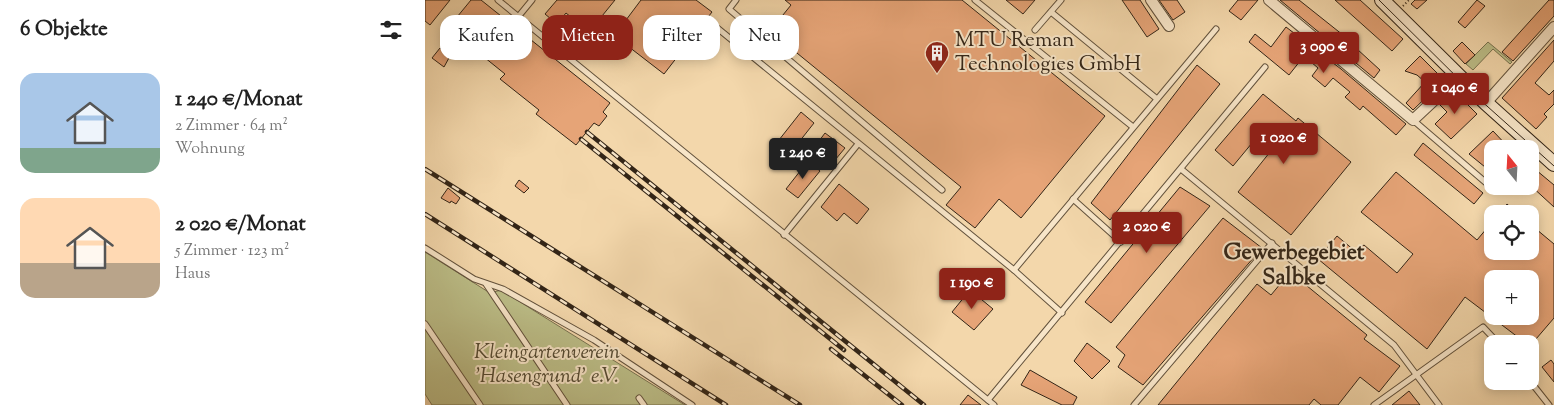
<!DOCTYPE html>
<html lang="de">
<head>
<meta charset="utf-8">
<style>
  body { margin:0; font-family:"Sorts Mill Goudy",serif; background:#f2f2f2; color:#222; height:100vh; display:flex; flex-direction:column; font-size:19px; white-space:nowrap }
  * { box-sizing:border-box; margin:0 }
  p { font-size:16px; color:#767676 }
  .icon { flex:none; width:28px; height:28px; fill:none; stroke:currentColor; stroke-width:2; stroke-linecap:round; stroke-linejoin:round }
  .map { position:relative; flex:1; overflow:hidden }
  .details { display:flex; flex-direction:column; background:#fff; width:425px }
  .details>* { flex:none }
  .top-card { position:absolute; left:15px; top:15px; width:475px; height:45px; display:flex; gap:10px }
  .needle { width:32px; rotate:342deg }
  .fabs { position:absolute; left:1059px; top:140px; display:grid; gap:10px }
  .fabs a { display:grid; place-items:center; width:55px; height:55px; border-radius:10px; background:#fff; box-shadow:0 2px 12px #0003; font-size:25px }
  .price { position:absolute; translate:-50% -42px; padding:0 11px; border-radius:5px; background:#8f2418; color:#fff; font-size:16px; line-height:32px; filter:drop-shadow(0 1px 2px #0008) }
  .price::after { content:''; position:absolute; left:50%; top:30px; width:15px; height:11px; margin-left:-8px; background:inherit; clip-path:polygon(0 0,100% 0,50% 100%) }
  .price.active { background:#222; color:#fff }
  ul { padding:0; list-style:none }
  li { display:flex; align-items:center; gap:15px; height:125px; padding:0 20px }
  li span { display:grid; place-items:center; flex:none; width:140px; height:100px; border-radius:15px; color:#555 }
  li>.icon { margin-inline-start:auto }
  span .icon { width:60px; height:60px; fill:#fffc; stroke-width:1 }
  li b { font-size:21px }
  h2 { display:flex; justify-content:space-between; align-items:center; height:60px; padding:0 20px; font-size:21px }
  .tag { padding:0 18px; border-radius:15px; background:#fff; box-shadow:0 2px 12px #0003; font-size:18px; line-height:45px }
  .tag.active { background:#8f2418; color:#fff }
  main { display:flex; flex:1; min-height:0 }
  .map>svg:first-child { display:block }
</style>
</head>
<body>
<main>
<section class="details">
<h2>6 Objekte<svg class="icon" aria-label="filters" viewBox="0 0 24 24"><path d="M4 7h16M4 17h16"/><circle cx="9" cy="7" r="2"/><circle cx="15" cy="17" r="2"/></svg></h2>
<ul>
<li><span style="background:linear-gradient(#a9c7e8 75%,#7fa58c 0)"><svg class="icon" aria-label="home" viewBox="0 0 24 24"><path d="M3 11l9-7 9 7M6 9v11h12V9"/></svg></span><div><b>1 240 €/Monat</b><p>2 Zimmer · 64 m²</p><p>Wohnung</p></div></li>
<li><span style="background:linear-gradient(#ffd9b3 65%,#b9a48a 0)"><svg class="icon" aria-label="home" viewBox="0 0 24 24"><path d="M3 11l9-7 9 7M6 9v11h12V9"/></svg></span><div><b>2 020 €/Monat</b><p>5 Zimmer · 123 m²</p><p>Haus</p></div></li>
</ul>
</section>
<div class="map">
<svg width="1129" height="405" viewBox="0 0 1129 405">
  <rect width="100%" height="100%" fill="#f3d7ab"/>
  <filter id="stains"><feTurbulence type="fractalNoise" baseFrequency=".004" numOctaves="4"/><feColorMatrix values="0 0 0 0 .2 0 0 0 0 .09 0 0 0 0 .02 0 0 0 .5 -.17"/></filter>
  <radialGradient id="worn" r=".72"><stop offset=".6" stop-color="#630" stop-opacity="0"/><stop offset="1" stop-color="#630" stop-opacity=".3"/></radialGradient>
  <!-- green -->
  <g fill="#bcbe88" stroke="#787250">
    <path d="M1063 42 1087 62 1085 64 1068 49 1048 70 1041 64Z"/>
    <path d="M0 252 65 293 76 290 260 405H7L0 394Z"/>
  </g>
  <!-- building -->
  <g fill="#e6a477" stroke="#332517" fill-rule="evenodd">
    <path d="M0 0H25L5 25 0 21Z"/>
    <path d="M46 0H56L185 103 178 112 182 116 174 126 169 123 151 145 111 114 114 110 75 79 80 74 23 28Z"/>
    <path d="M132 0H190L164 32 141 13 132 24 120 14Z"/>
    <path d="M216 0H271L287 12 239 74 195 40 201 32 195 28Z"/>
    <path d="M360 0H537L680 116 596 218 574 199 550 228 521 205 536 187 345 31 366 5Z"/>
    <path d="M581 0H610L598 14Z"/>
    <path d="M697 0H715L734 29 722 37Z"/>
    <path d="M734 0H752L760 12 748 20Z"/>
    <path d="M813 0H833L816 20 804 11Z"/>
    <path d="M855 0H874L933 47 932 49 955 70 949 78Z"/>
    <path d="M910 0H935L978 39 967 51Z"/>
    <path d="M990 0H1002L992 9 986 4Z"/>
    <path d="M1052 0 1060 6 1040 28 1033 22Z"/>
    <path d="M1124 0H1129V16L1088 61 1077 52Z"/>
    <path d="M861 27 916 69 981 124 971 135 938 106 935 110 920 97 925 92 908 78 900 87 887 76 893 68 879 56 864 75 824 42 830 34 846 47Z"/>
    <path d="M1129 40V61L1110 83 1124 95 1129 90V104L1119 114 1122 117 1111 129 1077 98Z"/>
    <path d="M1037 42 1050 55 1040 64 1028 51Z"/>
    <path d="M15 48 25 56 19 67 7 58Z"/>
    <path d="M995 56 1017 78V82L988 110 981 103 1000 82 992 75 980 71Z"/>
    <path d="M772 65 795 84 685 220 666 203Z"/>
    <path d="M1029 91 1052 114 1026 139 1010 124 1022 112 1015 105Z"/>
    <path d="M838 94 871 121 873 118 926 162 866 235 813 192 857 137 842 125 808 166 790 150Z"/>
    <path d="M376 112 389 123 363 156 350 145Z"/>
    <path d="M1068 131 1085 149H1068V159L1060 167 1044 154Z"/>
    <path d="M400 133 420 148 410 160 391 145Z"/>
    <path d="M998 143 1058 193 1049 204 989 155Z"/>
    <path d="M383 161 395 171 373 198 361 189Z"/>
    <path d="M1105 165 1129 185V207L1105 185Z"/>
    <path d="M971 172 1052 240 1068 221V251H1105V224L1129 244V318L1105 346V344H1102L1040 297 1002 349 893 259 912 236 930 251 939 245 972 273 988 254 936 212ZM1068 279H1105V316H1068Z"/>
    <path d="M94 180 104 188 99 193 90 186Z"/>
    <path d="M414 184 444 209 432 224 419 213 412 221 396 207Z"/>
    <path d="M755 187 785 206 686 323 660 302Z"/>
    <path d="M23 188 35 198 31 204 26 201 25 203 16 198Z"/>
    <path d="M1082 204 1093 214H1074Z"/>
    <path d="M798 218 837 248 718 385 693 367 700 355 691 347Z"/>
    <path d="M861 277 872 285 876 281 942 335 939 339 975 366 954 392 935 377 913 405H896L889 399 884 405H733L832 284 846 295Z"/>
    <path d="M545 290 568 309 549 330 527 312Z"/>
    <path d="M662 343 685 361 667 379 649 361Z"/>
    <path d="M1126 360 1129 364V382L1117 367Z"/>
    <path d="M605 370 652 397 648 405H637L596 385Z"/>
    <path d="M984 391 995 405H967Z"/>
    <path d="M543 395 556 405H535Z"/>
  </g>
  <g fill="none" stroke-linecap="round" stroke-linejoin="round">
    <!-- service casing -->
    <g stroke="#63523c" stroke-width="7">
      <g id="service">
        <path d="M73 0 569 405"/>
        <path d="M311 0 304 9 517 190"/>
        <path d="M550 0 708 127"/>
        <path d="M626 12 732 99"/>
        <path d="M93 17 107 0"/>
        <path d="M291 27 589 270 637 313"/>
        <path d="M610 30 636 0"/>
        <path d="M988 120 1066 187"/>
        <path d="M756 169 969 345 1014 405"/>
        <path d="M648 199 696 242"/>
        <path d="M359 235 433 144"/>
        <path d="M0 248 49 279 78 289 169 340 267 405"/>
        <path d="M589 270 791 29"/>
        <path d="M61 284 142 405"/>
        <path d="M0 324 55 405"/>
        <path d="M1105 381 1124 405"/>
        <path d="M214 398 219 405"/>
        <path d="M563 400 840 67"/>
        <path d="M709 405 847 243"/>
        <path d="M949 405 1058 327 1074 344"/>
      </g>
    </g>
    <!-- minor casing -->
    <g stroke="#63523c" stroke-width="12">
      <g id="minor">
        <path d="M726 0 744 26"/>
        <path d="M844 0 988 120 1034 77"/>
        <path d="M1061 103 1129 27"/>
      </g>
    </g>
    <!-- secondary casing -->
    <g stroke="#332517" stroke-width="16">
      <path id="secondary" d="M957 0 1061 103 1129 164"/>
    </g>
    <!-- path -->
    <path stroke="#332517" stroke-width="2" stroke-dasharray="1 2.5" stroke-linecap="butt" d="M978 6 984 0"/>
    <!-- service -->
    <use href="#service" stroke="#f7e5c8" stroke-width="5"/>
    <!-- minor -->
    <use href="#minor" stroke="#f7e5c8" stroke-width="10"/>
    <!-- secondary -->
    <use href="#secondary" stroke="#f7e5c8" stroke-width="14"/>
    <!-- tram -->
    <path stroke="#332517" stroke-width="1" d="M954 0 1053 98 1129 166"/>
    <!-- rail casing -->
    <g stroke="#332517" stroke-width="4.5">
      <g id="rail">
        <path d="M162 132 499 405"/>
        <path d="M156 139 419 350"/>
        <path d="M0 169 375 405"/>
        <path d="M0 214 301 405"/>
        <path d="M406 349 477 405"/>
      </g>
    </g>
    <!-- rail -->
    <use href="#rail" stroke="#f7e5c8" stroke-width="2.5" stroke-dasharray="8" stroke-linecap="butt"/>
  </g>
  <!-- icons -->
  <defs>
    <g id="building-pin" transform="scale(1.25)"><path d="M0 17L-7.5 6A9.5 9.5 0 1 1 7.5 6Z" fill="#8f2418" stroke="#f7e5c8"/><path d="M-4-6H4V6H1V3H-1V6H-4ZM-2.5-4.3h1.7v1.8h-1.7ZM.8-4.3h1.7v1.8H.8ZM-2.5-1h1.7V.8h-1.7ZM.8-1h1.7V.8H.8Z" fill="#fff"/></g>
  </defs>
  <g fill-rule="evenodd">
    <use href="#building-pin" x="512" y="53"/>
  </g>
  <g text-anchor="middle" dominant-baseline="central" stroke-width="4" stroke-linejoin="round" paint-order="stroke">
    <!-- poi labels -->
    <g font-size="21" fill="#332517" stroke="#f7e5c8" text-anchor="start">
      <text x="530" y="41">MTU Reman<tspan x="530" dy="24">Technologies GmbH</tspan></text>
    </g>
    <!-- park labels -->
    <g font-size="21" font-style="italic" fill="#554b33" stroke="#f7e5c8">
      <text x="122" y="353">Kleingartenverein<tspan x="122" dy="24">'Hasengrund' e.V.</tspan></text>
    </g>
    <!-- neighbourhood labels -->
    <g font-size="22" font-weight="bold" fill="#332517" stroke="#f7e5c8">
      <text x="869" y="254">Gewerbegebiet<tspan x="869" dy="25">Salbke</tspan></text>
    </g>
  </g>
  <rect width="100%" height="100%" filter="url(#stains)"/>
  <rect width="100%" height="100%" fill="url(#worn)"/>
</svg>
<div class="fabs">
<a><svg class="needle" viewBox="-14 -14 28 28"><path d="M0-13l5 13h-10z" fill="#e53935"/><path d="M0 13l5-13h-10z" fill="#767676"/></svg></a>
<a><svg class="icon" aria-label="locate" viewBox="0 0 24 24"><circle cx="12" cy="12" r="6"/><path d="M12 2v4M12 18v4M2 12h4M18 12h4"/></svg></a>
<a>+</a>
<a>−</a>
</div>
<b class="price" style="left:899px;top:74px">3 090 €</b>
<b class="price" style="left:1030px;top:115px">1 040 €</b>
<b class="price" style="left:859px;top:165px">1 020 €</b>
<b class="price active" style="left:378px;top:180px">1 240 €</b>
<b class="price" style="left:722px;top:254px">2 020 €</b>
<b class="price" style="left:547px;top:310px">1 190 €</b>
<div class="top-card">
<a class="tag">Kaufen</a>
<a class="tag active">Mieten</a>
<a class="tag">Filter</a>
<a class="tag">Neu</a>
</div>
</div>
</main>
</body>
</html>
